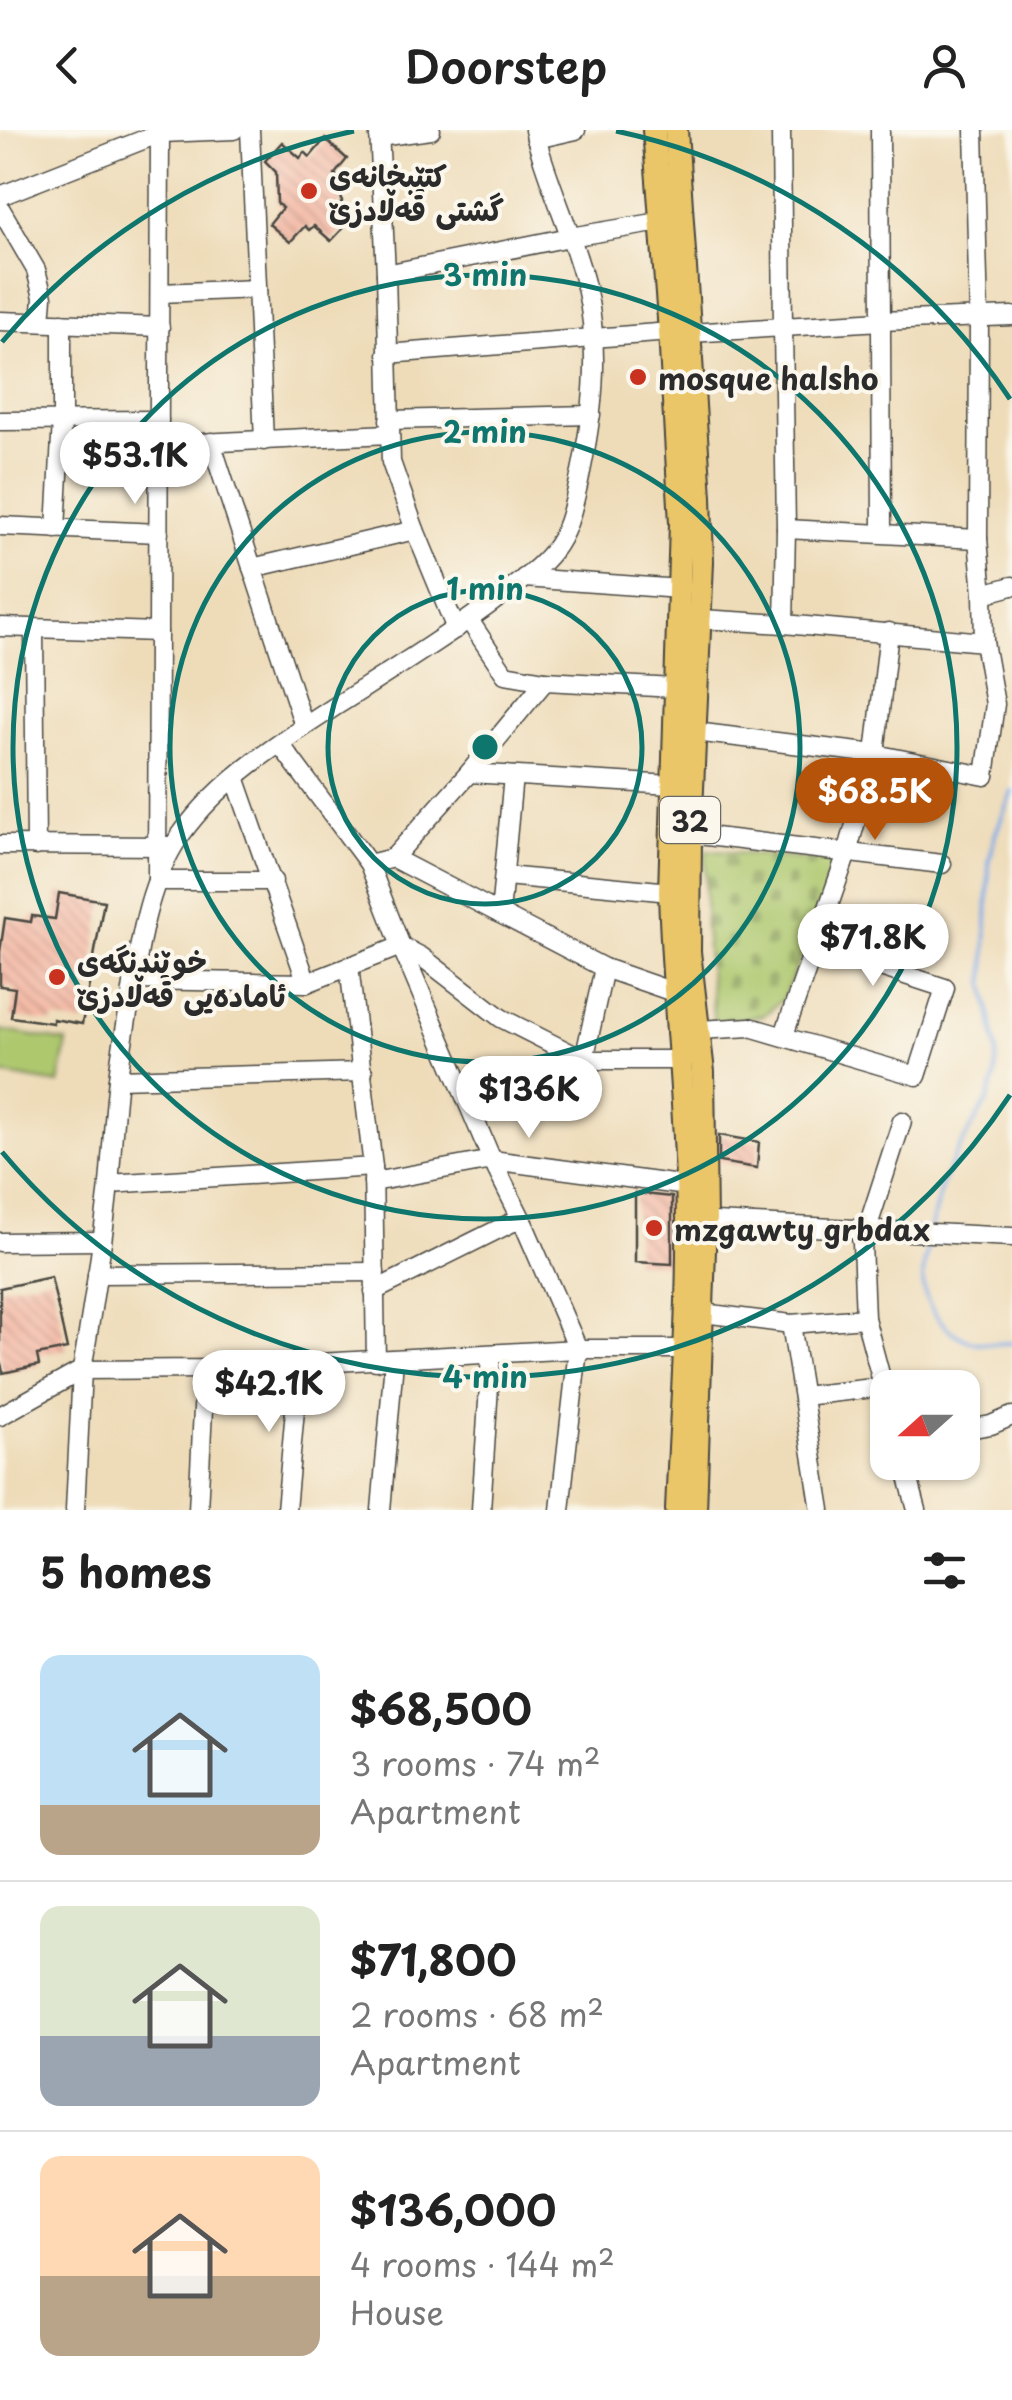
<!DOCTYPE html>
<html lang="en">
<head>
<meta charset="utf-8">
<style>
  body { margin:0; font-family:"Playpen Sans","Playpen Sans Arabic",sans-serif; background:#f6f6f6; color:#222; height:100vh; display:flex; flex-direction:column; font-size:38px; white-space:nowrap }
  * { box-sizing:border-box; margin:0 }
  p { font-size:32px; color:#767676 }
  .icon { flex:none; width:55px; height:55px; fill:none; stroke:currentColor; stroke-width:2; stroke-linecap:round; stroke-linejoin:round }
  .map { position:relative; height:1380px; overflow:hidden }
  .details { display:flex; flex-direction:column; background:#fff; flex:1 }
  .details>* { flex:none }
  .needle { width:65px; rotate:249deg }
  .fabs { position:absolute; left:870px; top:1240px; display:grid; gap:20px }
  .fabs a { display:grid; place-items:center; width:110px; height:110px; border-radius:20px; background:#fff; box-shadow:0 2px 8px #0004; font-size:50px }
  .price { position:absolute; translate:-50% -85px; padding:0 22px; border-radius:35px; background:#fff; color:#222; font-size:32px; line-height:65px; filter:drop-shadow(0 2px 5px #0008) }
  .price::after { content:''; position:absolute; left:50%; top:60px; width:30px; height:22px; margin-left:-15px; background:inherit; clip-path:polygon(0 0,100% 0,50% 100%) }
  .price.active { background:#b45309; color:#fff }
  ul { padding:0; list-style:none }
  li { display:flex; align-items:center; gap:30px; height:250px; padding:0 40px }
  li+li { border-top:2px solid #e0e0e0 }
  li span { display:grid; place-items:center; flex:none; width:280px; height:200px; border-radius:20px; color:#555 }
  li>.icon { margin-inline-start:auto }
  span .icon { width:120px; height:120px; fill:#fffc; stroke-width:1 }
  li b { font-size:42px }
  h2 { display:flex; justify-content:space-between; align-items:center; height:120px; padding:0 40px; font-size:42px }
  header { display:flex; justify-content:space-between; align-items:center; height:130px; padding:0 40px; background:#fff; font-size:45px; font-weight:600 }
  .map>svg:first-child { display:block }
</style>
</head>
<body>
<header><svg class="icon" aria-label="back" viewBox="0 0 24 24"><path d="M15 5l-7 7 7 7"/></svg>Doorstep<svg class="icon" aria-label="person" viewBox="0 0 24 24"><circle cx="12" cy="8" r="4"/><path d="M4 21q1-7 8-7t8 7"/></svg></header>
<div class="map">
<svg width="1012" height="1380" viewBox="0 0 1012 1380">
  <defs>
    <pattern id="cemetery-stones" width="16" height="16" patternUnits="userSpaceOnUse" patternTransform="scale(2.5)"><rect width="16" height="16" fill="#aec86e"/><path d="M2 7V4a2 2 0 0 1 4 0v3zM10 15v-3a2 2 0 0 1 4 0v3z" fill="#8ea35b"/></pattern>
    <pattern id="building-back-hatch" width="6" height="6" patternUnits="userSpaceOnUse" patternTransform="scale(2.5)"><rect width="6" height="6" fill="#f3b09b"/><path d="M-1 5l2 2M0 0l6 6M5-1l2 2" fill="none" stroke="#c58f7f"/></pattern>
  </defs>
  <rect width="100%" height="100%" fill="#fbf7ec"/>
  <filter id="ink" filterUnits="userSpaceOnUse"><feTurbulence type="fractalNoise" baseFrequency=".01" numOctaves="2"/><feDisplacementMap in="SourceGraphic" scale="20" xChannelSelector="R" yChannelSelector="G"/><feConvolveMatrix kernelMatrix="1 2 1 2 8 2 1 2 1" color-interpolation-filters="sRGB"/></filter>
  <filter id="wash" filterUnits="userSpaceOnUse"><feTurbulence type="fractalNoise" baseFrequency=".0048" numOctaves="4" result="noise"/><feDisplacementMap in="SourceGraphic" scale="40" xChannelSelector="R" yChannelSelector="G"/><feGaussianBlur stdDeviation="2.25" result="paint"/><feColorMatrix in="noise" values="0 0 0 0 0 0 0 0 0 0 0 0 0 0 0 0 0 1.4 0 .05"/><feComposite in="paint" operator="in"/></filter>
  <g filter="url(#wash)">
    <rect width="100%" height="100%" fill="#eedcb9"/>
    <!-- cemetery -->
    <path fill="url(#cemetery-stones)" stroke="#6c7a4c" stroke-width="2.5" d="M706 720 835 732 827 766 783 869 764 885 714 894 705 797Z"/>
    <!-- garden -->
    <path fill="#aec86e" stroke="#6c7a4c" stroke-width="2.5" d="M0 900 67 912 59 954 0 944Z"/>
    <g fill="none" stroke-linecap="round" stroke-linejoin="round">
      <!-- stream -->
      <g stroke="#7aa9e4" stroke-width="4">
        <path d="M931 1097 942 1053 957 1022 988 970 995 948 997 922 985 852 989 733 995 705 1012 661"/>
        <path d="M929 1111C926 1124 923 1138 923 1151 925 1180 950 1209 979 1213 990 1215 1001 1213 1012 1213"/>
      </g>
    </g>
    <g id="blocks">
      <!-- building -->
      <g fill="url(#building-back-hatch)">
        <path d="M325 9 347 29 335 44 340 50 342 72 337 78 351 90 331 111 314 96 309 100 305 96 290 112 269 94 282 78 277 73 276 42 265 31 282 12 300 28 305 22 310 27Z"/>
        <path d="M59 763 104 771 82 894 53 889V893L11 887 15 858 0 856V822L5 788 31 792 32 786 55 789Z"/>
        <path d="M719 1005 759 1012 757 1038 719 1032Z"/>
        <path d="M635 1063 672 1067V1134L635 1132Z"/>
        <path d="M51 1147 67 1219 37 1225 39 1235 3 1243 0 1228V1158Z"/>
      </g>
    </g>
  </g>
  <g filter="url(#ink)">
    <use href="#blocks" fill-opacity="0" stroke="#484640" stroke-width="2.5"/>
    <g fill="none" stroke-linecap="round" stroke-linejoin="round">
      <!-- minor casing -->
      <g stroke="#484640" stroke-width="21">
        <g id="minor">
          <path d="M160 0 157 751H273"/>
          <path d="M250 0 264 311"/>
          <path d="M379 0 386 144 391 332 415 400 456 499"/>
          <path d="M781 0 783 197 881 191 1012 186"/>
          <path d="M880 0 882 402"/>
          <path d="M162 3 234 0"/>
          <path d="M379 7 431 0"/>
          <path d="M536 9 576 0"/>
          <path d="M0 66 168 0"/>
          <path d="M0 78 36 140 43 167 41 192"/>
          <path d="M386 144 570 107 672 90"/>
          <path d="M160 163 257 159"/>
          <path d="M0 191 160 197"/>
          <path d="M691 203 783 197 786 399 784 494 701 489"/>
          <path d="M387 224 670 202"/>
          <path d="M389 290 591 285"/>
          <path d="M0 291 159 290"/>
          <path d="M211 312 304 596"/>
          <path d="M159 315 389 304"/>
          <path d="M0 396 159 403"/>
          <path d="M56 399 62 290V193"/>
          <path d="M786 399 978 409"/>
          <path d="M252 438 415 400"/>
          <path d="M524 448 680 459"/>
          <path d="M983 464 1012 456"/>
          <path d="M469 490 505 544 545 551 675 558"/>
          <path d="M784 494 984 512"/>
          <path d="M0 497 158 502"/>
          <path d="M34 498 36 716"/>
          <path d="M695 602 875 624 985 646 995 574 984 512 983 464 978 409 979 187 974 0"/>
          <path d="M280 614 369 734 401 816 492 1030 521 1088 578 1219 560 1380"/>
          <path d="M469 643 672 655"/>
          <path d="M235 647 307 853"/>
          <path d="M690 704 942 734"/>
          <path d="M0 715 168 716"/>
          <path d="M393 728 469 643 545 551"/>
          <path d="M369 734 393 728 604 838 676 863"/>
          <path d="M506 746 670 762"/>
          <path d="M500 784 513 646"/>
          <path d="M349 836 373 1037 376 1231"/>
          <path d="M133 850 307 853 401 816 422 827 501 888 584 930H681"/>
          <path d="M699 900 750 897 917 946 945 858 816 816"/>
          <path d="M784 905 847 723 875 624 889 502"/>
          <path d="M584 930 604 838"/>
          <path d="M118 949 363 942"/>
          <path d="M373 1052 492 1030 687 1056"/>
          <path d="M109 1054 373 1037"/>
          <path d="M694 1091 1012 1107"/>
          <path d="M859 1099 862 1113 865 1188 888 1274"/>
          <path d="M867 1099 902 991"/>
          <path d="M0 1112 102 1111"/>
          <path d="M97 1144 375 1142"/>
          <path d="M374 1161 521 1088"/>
          <path d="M703 1183 791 1194 865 1188"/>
          <path d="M791 1194 821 1380"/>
          <path d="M803 1266 882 1257"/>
          <path d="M0 1286 82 1240C92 1178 103 1116 109 1054 112 1019 114 983 118 949 121 921 126 894 131 867 139 816 147 760 174 715 213 653 279 613 339 574 394 539 449 505 502 465 519 452 539 439 553 421 569 401 573 376 579 351 593 287 601 222 586 157 573 103 547 53 534 0"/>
          <path d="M962 1300 991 1295 1012 1286"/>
          <path d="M904 1332 917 1380"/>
          <path d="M75 1380 82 1240 205 1239 578 1219H684"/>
          <path d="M198 1380 205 1239"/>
          <path d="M286 1380 299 1235"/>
          <path d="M381 1380 394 1231"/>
          <path d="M481 1380 491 1225"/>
        </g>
      </g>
      <!-- major casing -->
      <g stroke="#484640" stroke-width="26">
        <g id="major">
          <path d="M654 0 670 202 681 393 670 762C673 871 687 980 688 1090 689 1186 681 1284 677 1380"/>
          <path d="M676 0 700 367 702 432 690 704 689 822 703 942 705 1091 695 1380"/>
        </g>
      </g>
      <!-- minor -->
      <use href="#minor" stroke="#fff" stroke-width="18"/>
      <!-- major -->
      <use href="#major" stroke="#eac669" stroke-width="22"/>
    </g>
  </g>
  <!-- distance rings -->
  <g fill="none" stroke="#0f766e" stroke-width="5">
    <circle cx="485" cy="617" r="157"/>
    <circle cx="485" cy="617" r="315"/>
    <circle cx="485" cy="617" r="472"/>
    <path d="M1010 965A630 630 0 0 1 2 1022M2 212A630 630 0 0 1 354 1M616 1A630 630 0 0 1 1010 269"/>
  </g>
  <!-- markers -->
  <g fill="#c8321e" stroke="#fbf7ec" stroke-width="4">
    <circle cx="309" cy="61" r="10"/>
    <circle cx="638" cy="247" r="10"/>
    <circle cx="57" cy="847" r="10"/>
    <circle cx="654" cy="1098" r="10"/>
  </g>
  <g text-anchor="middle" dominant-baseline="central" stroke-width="8" stroke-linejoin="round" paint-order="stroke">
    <!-- shield labels -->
    <rect fill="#fbf7ec" stroke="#696865" stroke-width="2.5" x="660" y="667" width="60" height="46" rx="8"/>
    <g font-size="28" font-weight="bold" fill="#2b2b2b">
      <text x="690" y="690">32</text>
    </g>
    <!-- poi labels -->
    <g font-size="30" font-weight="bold" fill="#2b2b2b" stroke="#fbf7ec" text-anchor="start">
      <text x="329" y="44">کتێبخانەی<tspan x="329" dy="34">گشتی قەڵادزێ</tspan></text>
      <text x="658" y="247">mosque halsho</text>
      <text x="77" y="830">خوێندنگەی<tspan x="77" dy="34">ئامادەیی قەڵادزێ</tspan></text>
      <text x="674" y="1098">mzgawty grbdax</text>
    </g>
  </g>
  <circle cx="485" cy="617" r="15" fill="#0f766e" stroke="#fbf7ec" stroke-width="5"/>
  <g font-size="30" text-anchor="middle" font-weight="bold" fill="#0f766e" stroke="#fbf7ec" stroke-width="8" stroke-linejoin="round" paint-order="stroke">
    <text x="485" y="156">3 min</text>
    <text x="485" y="313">2 min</text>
    <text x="485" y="470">1 min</text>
    <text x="485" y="1258">4 min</text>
  </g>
</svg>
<div class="fabs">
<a><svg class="needle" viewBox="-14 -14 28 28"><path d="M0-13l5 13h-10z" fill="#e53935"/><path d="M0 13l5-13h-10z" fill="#767676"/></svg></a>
</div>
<b class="price" style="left:135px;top:377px">$53.1K</b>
<b class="price active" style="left:875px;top:713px">$68.5K</b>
<b class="price" style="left:873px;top:859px">$71.8K</b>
<b class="price" style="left:529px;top:1011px">$136K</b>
<b class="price" style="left:269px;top:1305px">$42.1K</b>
</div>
<section class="details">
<h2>5 homes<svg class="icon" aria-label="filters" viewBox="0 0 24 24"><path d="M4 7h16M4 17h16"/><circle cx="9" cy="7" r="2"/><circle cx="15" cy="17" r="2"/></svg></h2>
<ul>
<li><span style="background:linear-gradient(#bfe0f5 75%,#b9a48a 0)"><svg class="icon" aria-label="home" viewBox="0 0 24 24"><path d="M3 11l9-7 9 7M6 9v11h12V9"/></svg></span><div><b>$68,500</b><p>3 rooms · 74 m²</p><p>Apartment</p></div></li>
<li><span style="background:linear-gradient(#dfe7d0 65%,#9aa5b1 0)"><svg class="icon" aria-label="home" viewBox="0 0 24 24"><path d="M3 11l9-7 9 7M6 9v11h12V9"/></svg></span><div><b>$71,800</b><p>2 rooms · 68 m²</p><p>Apartment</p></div></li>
<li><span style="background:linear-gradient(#ffd9b3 60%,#b9a48a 0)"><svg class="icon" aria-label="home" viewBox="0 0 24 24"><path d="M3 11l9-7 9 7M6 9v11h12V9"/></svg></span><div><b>$136,000</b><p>4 rooms · 144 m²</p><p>House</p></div></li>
</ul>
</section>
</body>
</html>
